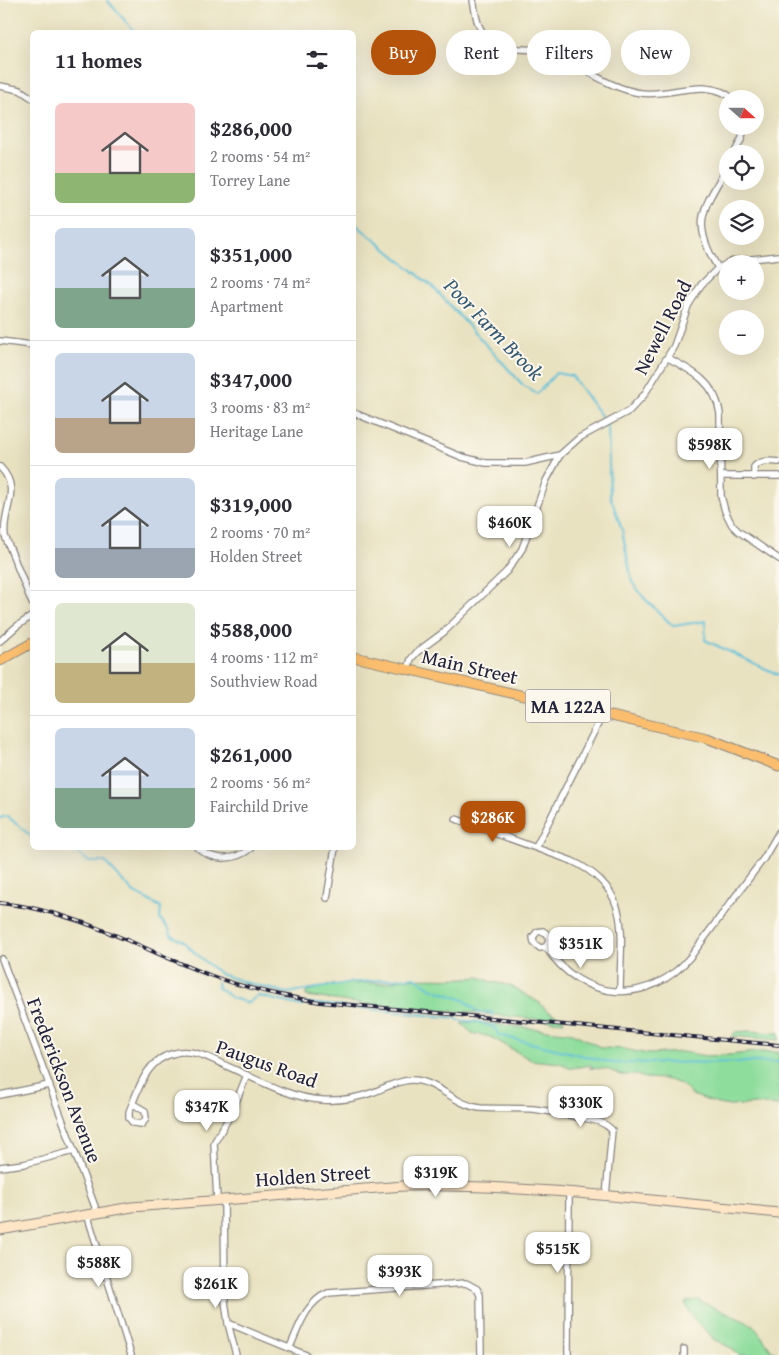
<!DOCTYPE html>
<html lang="en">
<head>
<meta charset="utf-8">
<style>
  body { margin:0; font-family:"Gentium Book Plus",serif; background:#f2f2f3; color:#2b2b33; height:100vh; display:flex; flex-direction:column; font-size:19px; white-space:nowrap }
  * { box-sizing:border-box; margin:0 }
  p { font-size:16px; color:#7c7c81 }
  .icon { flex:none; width:28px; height:28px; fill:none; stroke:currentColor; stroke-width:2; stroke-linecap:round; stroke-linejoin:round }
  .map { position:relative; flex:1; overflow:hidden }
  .sheet { position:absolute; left:30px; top:30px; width:326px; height:820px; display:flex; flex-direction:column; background:#fff; border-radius:8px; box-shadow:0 5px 20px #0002 }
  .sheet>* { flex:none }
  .banner { position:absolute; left:371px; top:30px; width:332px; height:45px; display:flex; gap:10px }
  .needle { width:32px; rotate:111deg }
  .buttons { position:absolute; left:719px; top:90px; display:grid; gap:10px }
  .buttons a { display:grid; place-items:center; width:45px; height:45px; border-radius:50%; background:#fff; box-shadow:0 5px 20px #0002; font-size:25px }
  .price { position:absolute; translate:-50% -42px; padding:0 11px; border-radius:10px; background:#fff; color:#222; font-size:16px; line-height:32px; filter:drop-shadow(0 1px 2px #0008) }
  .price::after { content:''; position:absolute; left:50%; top:30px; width:15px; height:11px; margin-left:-8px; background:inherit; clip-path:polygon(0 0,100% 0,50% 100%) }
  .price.selected { background:#b45309; color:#fff }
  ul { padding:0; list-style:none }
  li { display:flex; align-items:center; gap:15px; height:125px; padding:0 25px }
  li+li { border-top:1px solid #e1e1e2 }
  li span { display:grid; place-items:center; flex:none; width:140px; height:100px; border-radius:8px; color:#555 }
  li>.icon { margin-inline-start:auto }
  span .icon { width:60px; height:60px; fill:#fffc; stroke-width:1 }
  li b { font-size:21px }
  h2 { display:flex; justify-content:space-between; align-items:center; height:60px; padding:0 25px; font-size:21px }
  .tag { padding:0 18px; border-radius:22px; background:#fff; box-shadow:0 5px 20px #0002; font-size:18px; line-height:45px }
  .tag.selected { background:#b45309; color:#fff }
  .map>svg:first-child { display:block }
</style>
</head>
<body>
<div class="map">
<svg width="779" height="1355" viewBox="0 0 779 1355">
  <rect width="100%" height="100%" fill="#fbf7ec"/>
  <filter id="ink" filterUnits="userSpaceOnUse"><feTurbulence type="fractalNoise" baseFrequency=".02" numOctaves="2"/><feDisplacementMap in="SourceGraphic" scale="10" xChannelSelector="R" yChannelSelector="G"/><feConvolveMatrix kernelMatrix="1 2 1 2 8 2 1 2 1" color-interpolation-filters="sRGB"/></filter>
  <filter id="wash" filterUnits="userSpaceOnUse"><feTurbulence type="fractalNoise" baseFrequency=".0096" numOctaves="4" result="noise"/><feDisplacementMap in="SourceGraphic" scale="20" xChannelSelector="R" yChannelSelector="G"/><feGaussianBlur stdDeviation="1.12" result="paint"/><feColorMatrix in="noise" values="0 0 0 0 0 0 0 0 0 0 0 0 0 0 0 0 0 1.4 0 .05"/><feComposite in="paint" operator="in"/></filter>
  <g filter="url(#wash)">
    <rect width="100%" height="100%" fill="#e9e2c1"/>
    <!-- green -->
    <g fill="#8edd9c" stroke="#58806c">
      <path d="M479 977 492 982 509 985 540 1003 546 1010 563 1019 564 1022 466 1012 369 1005 306 996V992C330 982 356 983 382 983 388 983 395 980 401 979 427 977 453 980 479 977Z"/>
      <path d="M475 1022 573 1033 602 1048 624 1049 648 1054 682 1052 706 1056 729 1055 756 1052H779V1106L755 1104 730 1106 718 1104 692 1095 681 1084 672 1081 665 1079 645 1078 636 1075H621L607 1069 589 1068 593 1067 591 1065 572 1068 560 1063 531 1060 491 1037 472 1033 461 1023Z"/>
      <path d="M735 1032 747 1031 779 1033V1040L731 1036Z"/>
      <path d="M698 1300 753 1325 771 1349 779 1355H739L731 1348 713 1339 709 1333 695 1321 685 1303 689 1301Z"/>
    </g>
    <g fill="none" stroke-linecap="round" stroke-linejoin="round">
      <!-- stream -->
      <g stroke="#5bc0d9" stroke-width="2">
        <path d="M107 0 135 32"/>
        <path d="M354 223 433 287 523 385 537 394 556 373 572 376 604 420 608 429 610 495 622 530 632 582 644 598 673 626 706 621 705 640 779 675"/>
        <path d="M0 818 7 816 32 837"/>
        <path d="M57 848 77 852 89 862H105L133 892 161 907 160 919 169 929 171 935 183 941 194 952 220 974 244 982 287 993 348 983 415 977 430 988 464 1000 479 1013 492 1012 493 1016"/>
        <path d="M217 982 218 988 232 998 249 1003 253 999 259 996 302 1006 307 1003 456 1018 458 1020 479 1022 495 1028"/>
        <path d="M493 1022 498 1035 613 1063 779 1062"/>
      </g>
    </g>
  </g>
  <g filter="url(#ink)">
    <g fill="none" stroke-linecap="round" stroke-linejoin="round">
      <!-- street casing -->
      <g stroke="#86827e" stroke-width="8">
        <g id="street">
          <path d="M473 0C476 14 476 28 488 38 506 54 529 46 550 53 579 64 609 89 641 93 671 97 708 76 733 99"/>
          <path d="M0 86 20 90 32 98"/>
          <path d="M734 154 742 138 744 126"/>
          <path d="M718 268C690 222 703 209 728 166"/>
          <path d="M0 341 32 345"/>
          <path d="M668 358C693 371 716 383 720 414L721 496 725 511 732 525 738 531 779 559"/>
          <path d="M354 413 462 457 486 463H525L560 455"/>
          <path d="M0 467C23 490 1 511 5 536L32 603"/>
          <path d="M721 476H779"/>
          <path d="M754 477V467C760 460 770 461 779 462"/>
          <path d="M0 641 17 626 32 616"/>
          <path d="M408 669 411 659 417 652 444 632 507 571 522 549 546 481 560 455 579 438 629 411 644 395 674 346 688 306 701 285 718 268 733 261 779 256"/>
          <path d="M456 819 572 861C634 890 620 935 620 991"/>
          <path d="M536 847 603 714"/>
          <path d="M198 848C214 862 235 861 251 848"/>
          <path d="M327 898 335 848"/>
          <path d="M546 947 540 948 534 943 533 937 537 932 543 931 548 935 549 941 546 947C581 1002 649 1007 691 956L764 858 779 832"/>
          <path d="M2 959 97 1212"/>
          <path d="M0 1095 49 1085"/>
          <path d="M133 1104 145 1111 146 1119 142 1124 133 1123 129 1118V1112C139 1088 146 1059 175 1053 194 1048 213 1060 229 1067 258 1080 290 1098 322 1100 340 1101 358 1098 374 1092 386 1087 398 1081 410 1080 436 1079 454 1105 480 1108 497 1109 515 1108 533 1109 548 1111 563 1114 578 1117 592 1120 602 1120 612 1130L606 1196"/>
          <path d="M0 1167 24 1164 74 1151"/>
          <path d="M217 1199 214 1143 231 1114 247 1075"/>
          <path d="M224 1199 225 1301 228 1323 306 1355"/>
          <path d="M87 1214 131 1355"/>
          <path d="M228 1323 236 1355"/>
          <path d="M290 1347C299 1327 306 1302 328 1293L466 1283 477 1289 480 1295 481 1355"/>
          <path d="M568 1355 569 1193"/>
          <path d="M684 1355V1349"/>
        </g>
      </g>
      <!-- secondary casing -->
      <g stroke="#86827e" stroke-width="11">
        <path id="secondary" d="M0 1230 132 1207 404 1186C529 1184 654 1201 779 1213"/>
      </g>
      <!-- primary casing -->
      <g stroke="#86827e" stroke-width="11">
        <g id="primary">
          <path d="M354 657 707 738 779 766"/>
          <path d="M0 661 32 643"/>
        </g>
      </g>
      <!-- street -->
      <use href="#street" stroke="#fff" stroke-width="5.5"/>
      <!-- secondary -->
      <use href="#secondary" stroke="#fde5c5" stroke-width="9"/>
      <!-- primary -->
      <use href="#primary" stroke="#fabe6e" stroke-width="9"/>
      <!-- rail casing -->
      <g stroke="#22223b" stroke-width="4">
        <path id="rail" d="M0 903C79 911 140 949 212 976 247 989 283 996 320 1002L779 1045"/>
      </g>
      <!-- rail -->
      <use href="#rail" stroke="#fbf7ec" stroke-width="2" stroke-dasharray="5.5" stroke-linecap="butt"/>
    </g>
  </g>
  <g text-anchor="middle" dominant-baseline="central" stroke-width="4" stroke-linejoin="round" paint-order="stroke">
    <!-- shield labels -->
    <rect fill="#fbf7ec" stroke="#636270" stroke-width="1" x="525.5" y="689.5" width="85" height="33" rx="4"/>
    <g font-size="19" font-weight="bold" fill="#22223b">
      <text x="568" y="706">MA 122A</text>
    </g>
    <!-- street labels -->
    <g font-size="20" fill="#22223b" stroke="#fbf7ec">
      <text transform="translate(662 327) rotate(-63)">Newell Road</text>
      <text transform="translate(470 666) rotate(13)">Main Street</text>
      <text transform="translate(267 1063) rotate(20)">Paugus Road</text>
      <text transform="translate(65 1080) rotate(69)">Frederickson Avenue</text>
      <text transform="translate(313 1175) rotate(-4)">Holden Street</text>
    </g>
    <!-- water labels -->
    <g font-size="21" font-style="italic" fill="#365972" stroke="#fbf7ec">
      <text transform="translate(494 329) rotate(46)">Poor Farm Brook</text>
    </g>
  </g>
</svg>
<div class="buttons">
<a><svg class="needle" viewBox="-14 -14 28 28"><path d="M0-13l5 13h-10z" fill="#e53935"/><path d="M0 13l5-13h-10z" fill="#7c7c81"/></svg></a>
<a><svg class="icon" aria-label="locate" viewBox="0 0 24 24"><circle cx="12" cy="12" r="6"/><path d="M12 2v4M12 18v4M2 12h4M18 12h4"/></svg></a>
<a><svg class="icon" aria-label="layers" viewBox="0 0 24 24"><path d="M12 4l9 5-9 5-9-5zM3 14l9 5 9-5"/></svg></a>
<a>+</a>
<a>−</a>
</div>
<b class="price" style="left:710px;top:470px">$598K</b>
<b class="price" style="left:510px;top:548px">$460K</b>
<b class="price selected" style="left:493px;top:843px">$286K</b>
<b class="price" style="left:581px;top:969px">$351K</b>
<b class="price" style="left:581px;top:1128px">$330K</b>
<b class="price" style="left:207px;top:1132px">$347K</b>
<b class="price" style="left:436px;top:1198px">$319K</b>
<b class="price" style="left:558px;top:1274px">$515K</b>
<b class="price" style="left:99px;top:1288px">$588K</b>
<b class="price" style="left:400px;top:1297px">$393K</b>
<b class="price" style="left:216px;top:1309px">$261K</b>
<div class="banner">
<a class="tag selected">Buy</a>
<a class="tag">Rent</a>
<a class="tag">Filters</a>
<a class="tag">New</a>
</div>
<section class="sheet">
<h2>11 homes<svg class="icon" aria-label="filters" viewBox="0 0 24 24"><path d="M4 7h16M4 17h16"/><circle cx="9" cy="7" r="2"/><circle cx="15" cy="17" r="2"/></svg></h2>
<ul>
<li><span style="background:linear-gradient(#f6c9c9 70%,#8fb573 0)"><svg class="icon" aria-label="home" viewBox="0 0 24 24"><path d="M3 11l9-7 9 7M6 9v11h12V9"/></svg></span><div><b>$286,000</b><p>2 rooms · 54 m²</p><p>Torrey Lane</p></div></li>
<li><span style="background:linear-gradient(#c9d6e8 60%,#7fa58c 0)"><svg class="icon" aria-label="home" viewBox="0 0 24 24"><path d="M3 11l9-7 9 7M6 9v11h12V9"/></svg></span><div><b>$351,000</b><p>2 rooms · 74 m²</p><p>Apartment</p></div></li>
<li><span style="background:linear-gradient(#c9d6e8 65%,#b9a48a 0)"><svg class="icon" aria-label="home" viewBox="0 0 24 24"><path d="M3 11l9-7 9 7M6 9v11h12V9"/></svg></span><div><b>$347,000</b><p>3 rooms · 83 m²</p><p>Heritage Lane</p></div></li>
<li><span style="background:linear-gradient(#c9d6e8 70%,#9aa5b1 0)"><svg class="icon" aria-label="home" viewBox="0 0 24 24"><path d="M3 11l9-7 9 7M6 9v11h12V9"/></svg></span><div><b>$319,000</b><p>2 rooms · 70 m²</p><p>Holden Street</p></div></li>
<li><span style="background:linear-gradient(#dfe7d0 60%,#c2b280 0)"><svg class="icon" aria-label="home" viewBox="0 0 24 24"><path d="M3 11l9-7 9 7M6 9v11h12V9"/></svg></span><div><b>$588,000</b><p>4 rooms · 112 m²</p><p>Southview Road</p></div></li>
<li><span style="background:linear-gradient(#c9d6e8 60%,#7fa58c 0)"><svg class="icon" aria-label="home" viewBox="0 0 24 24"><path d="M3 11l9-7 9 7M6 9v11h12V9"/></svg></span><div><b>$261,000</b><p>2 rooms · 56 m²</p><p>Fairchild Drive</p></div></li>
</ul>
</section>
</div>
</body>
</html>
